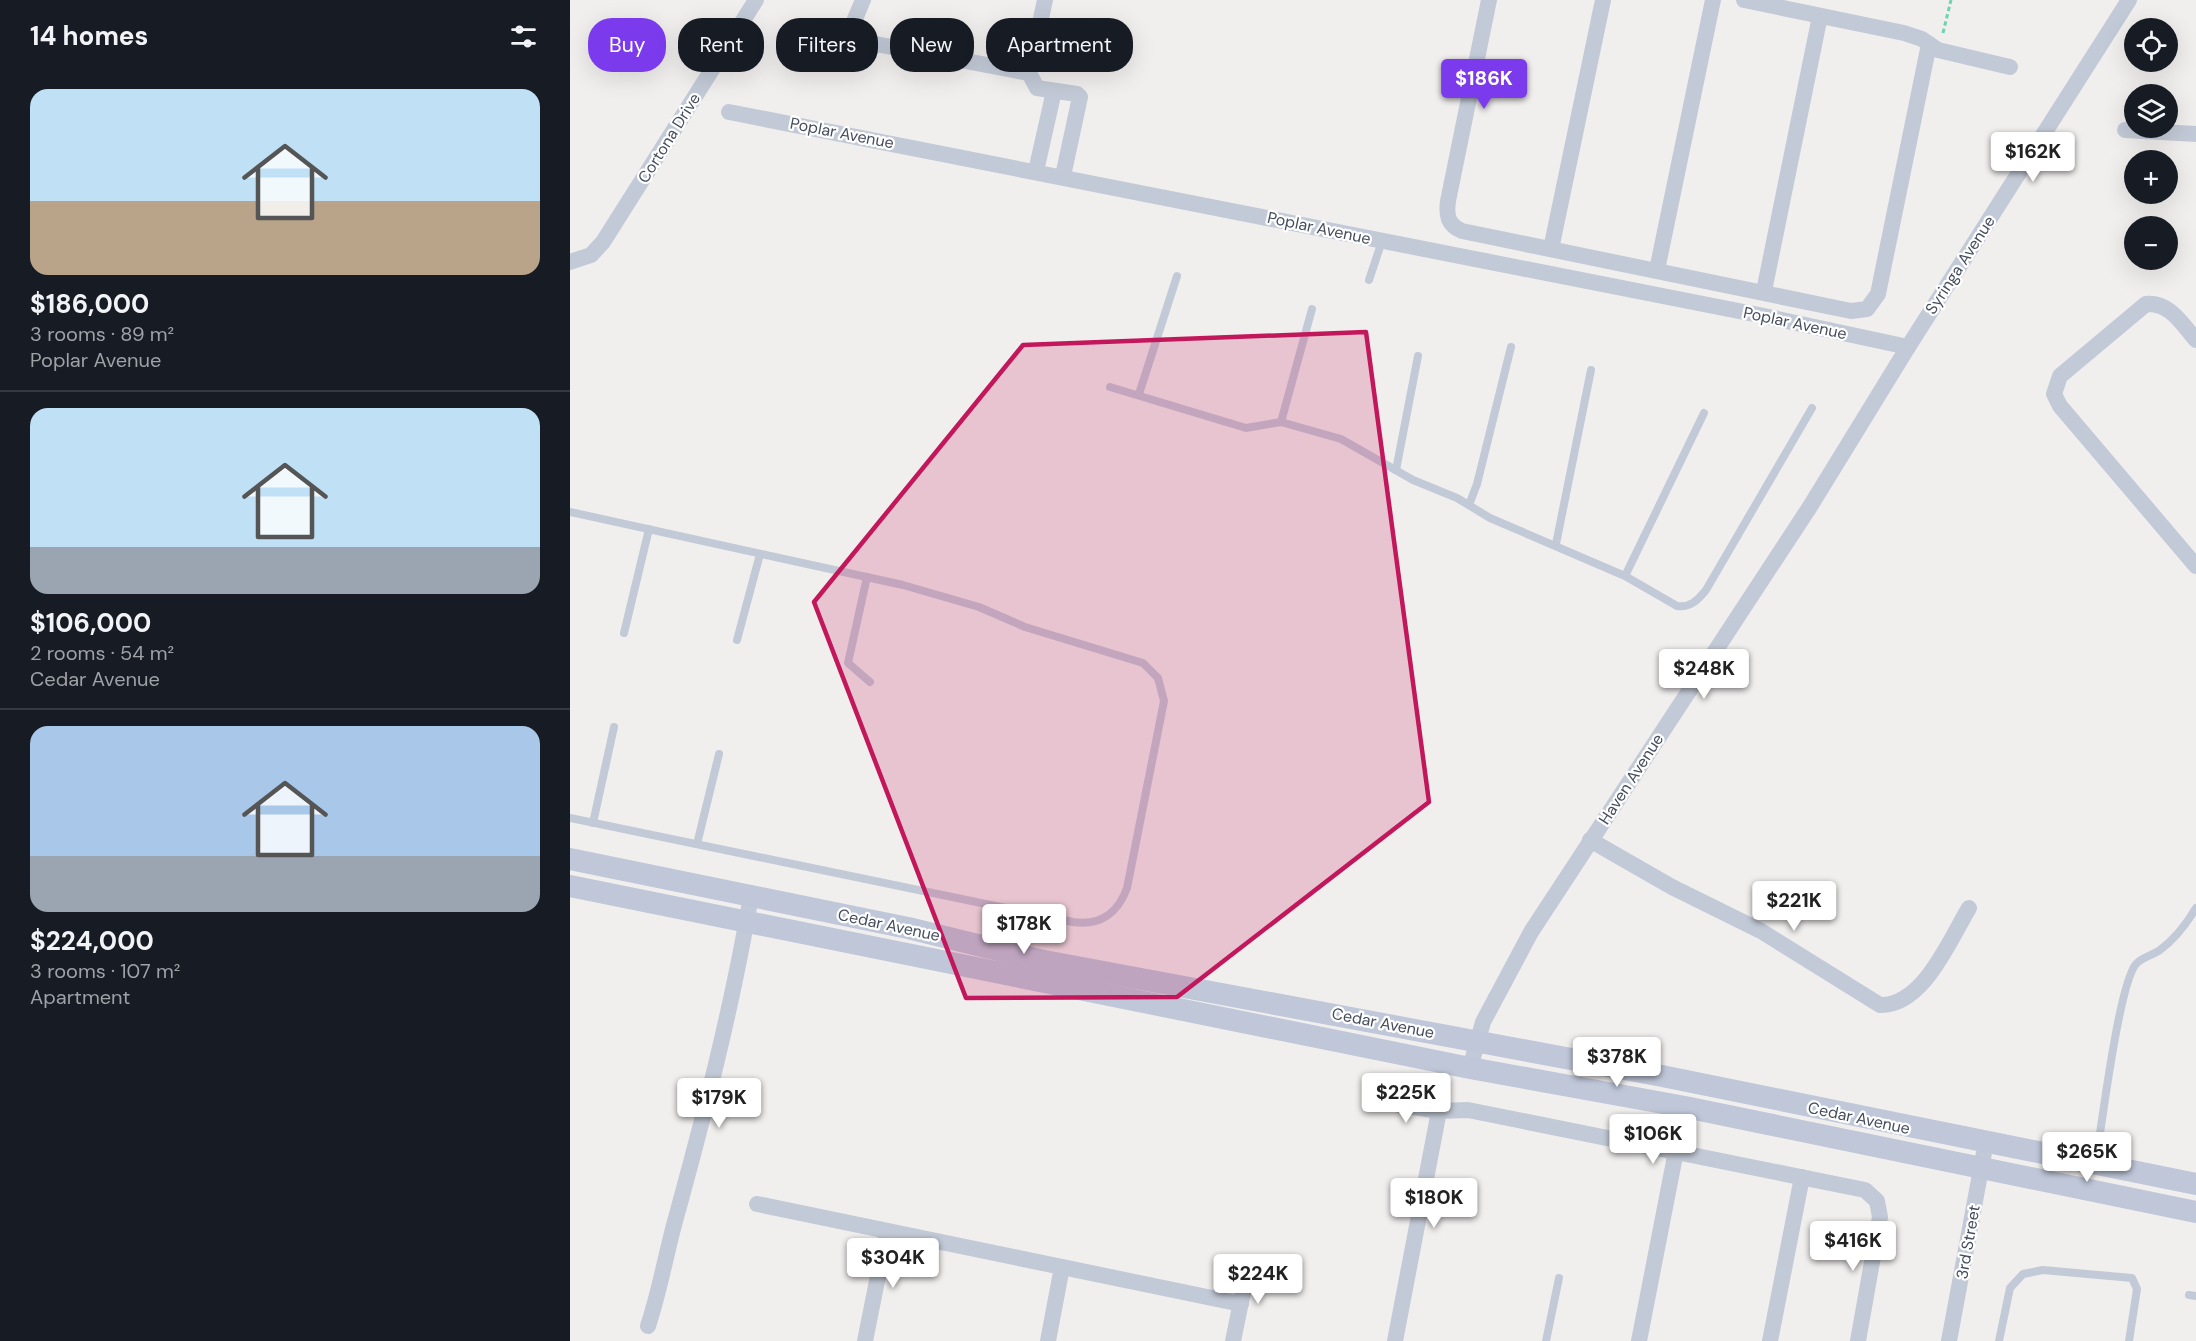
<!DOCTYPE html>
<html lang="en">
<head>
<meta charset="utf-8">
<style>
  body { margin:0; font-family:"DM Sans",sans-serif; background:#242831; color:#f1f3f6; height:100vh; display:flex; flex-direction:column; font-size:22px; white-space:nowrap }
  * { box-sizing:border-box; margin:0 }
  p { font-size:20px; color:#9ea1a6 }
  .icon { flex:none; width:33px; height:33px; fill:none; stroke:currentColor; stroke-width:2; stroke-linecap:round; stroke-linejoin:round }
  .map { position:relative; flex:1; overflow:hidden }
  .side { display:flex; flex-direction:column; background:#171b24; width:570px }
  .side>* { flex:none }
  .guide { position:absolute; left:18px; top:18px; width:570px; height:54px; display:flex; gap:12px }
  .fabs { position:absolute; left:1554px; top:18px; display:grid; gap:12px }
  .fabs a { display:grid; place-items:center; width:54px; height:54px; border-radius:50%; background:#171b24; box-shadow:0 6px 24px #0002; font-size:30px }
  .price { position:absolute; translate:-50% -51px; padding:0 14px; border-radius:6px; background:#fff; color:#222; font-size:20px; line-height:39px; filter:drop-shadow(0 2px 3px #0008) }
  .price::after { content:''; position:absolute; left:50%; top:36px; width:18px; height:14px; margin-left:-9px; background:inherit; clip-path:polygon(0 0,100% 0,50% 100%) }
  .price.active { background:#7c3aed; color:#fff }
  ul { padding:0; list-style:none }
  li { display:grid; align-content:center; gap:12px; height:318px; padding:0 30px }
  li+li { border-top:2px solid #363941 }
  li span { display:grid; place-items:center; height:186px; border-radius:18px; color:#555 }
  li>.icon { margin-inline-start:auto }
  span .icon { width:108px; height:108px; fill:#fffc; stroke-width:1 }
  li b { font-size:26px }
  h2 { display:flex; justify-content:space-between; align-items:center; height:72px; padding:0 30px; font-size:26px }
  .tag { padding:0 21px; border-radius:24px; background:#171b24; box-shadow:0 6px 24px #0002; font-size:21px; line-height:54px }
  .tag.active { background:#7c3aed; color:#fff }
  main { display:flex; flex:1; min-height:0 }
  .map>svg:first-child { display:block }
</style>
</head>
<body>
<main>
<section class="side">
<h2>14 homes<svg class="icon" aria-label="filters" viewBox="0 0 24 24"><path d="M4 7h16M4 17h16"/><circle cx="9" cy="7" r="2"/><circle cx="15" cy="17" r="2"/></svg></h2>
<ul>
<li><span style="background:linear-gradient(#bfe0f5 60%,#b9a48a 0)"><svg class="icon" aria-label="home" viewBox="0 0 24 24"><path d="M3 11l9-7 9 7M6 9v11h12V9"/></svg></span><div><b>$186,000</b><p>3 rooms · 89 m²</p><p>Poplar Avenue</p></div></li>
<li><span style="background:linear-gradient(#bfe0f5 75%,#9aa5b1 0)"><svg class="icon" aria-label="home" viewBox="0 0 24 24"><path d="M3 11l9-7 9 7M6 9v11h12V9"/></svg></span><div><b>$106,000</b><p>2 rooms · 54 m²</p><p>Cedar Avenue</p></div></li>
<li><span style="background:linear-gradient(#a9c7e8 70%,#9aa5b1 0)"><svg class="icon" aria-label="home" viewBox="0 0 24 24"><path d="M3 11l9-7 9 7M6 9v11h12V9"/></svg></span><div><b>$224,000</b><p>3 rooms · 107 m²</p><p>Apartment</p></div></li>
</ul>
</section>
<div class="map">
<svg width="1626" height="1341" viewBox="0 0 1626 1341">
  <rect width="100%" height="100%" fill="#f1efee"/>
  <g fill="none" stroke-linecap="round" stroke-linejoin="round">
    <!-- path -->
    <path stroke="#6ed3b4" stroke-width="3" stroke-dasharray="4.5 3" stroke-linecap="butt" d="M1373 33 1381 0"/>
    <!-- lane -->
    <g stroke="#c3cad7" stroke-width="8">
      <path d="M799 280 812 241"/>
      <path d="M540 387 676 428 711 422 771 439 843 480 887 498 920 518 1055 576 1107 606C1120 608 1128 600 1136 590L1242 408"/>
      <path d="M569 394 607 276"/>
      <path d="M711 422 742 309"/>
      <path d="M826 470 848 356"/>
      <path d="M899 505 907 484 941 347"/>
      <path d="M0 512 333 585 409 607 455 627 573 663 588 678 594 701 557 888C548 913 530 926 503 922L0 818"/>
      <path d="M986 544 1021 370"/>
      <path d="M1055 576 1134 413"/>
      <path d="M297 577 278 663 300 682"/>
      <path d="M54 633 79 529"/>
      <path d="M167 640 190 554"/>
      <path d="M23 823 44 727"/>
      <path d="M127 844 149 754"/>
      <path d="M1529 1140C1534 1108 1550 983 1566 964 1572 957 1583 955 1590 950 1605 939 1617 923 1626 908"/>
      <path d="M1619 1295 1626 1296"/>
      <path d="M976 1341 989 1278"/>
      <path d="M1429 1341 1440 1288 1453 1274 1473 1270 1562 1278 1567 1289 1559 1341"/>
    </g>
    <!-- street -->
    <g stroke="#c3cad7" stroke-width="16">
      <path d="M293 0 282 26 285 36 295 42 459 73"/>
      <path d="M475 0 459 73 467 88 507 94 510 97 493 176"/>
      <path d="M919 0 878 201C876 216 878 225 892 231L1281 311 1297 309 1308 294 1359 44"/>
      <path d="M1174 0 1334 33 1352 39 1368 50 1440 67"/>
      <path d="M159 112 1189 315 1338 347"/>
      <path d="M1555 130 1626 134"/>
      <path d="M466 171 484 91"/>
      <path d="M981 249 1033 0"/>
      <path d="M0 262 21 255 33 242 186 0"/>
      <path d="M1087 270 1143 0"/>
      <path d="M1194 291 1250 16"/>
      <path d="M1626 340C1612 324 1600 302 1576 304L1490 376 1484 394 1490 406 1626 566"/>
      <path d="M1020 840 1102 887 1191 931 1310 1005C1353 1006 1379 941 1399 908"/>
      <path d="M900 1068 913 1022 961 932 1241 505 1338 347 1559 0"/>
      <path d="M807 1101 869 1111 898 1110 1295 1190 1307 1201 1310 1217 1288 1341"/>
      <path d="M187 1204 671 1304"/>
      <path d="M78 1326C89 1293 95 1259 104 1225 134 1116 162 1008 181 896"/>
      <path d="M295 1341 317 1231"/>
      <path d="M478 1341 492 1267"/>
      <path d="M663 1341 679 1263"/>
      <path d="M825 1341 869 1111"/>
      <path d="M1069 1341 1106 1151"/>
      <path d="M1200 1341 1232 1177"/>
      <path d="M1379 1341 1416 1142"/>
    </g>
    <!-- secondary -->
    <g stroke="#bfc7d9" stroke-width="22">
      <path d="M0 859 338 928 469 960 1092 1076 1626 1184"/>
      <path d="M0 886 900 1068 1115 1107 1626 1212"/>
    </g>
  </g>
  <!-- marked area -->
  <path fill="#c2185b" fill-opacity="0.2" stroke="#c2185b" stroke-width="4.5" stroke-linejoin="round" d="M796 332 859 802 607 997 396 998 244 602 453 345Z"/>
  <g text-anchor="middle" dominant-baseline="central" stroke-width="4.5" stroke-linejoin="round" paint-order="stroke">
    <!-- street labels -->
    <g font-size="16" fill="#454d5d" stroke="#fff">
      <text transform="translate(272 133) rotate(11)">Poplar Avenue</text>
      <text transform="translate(99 138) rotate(-58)">Cortona Drive</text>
      <text transform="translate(749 228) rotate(12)">Poplar Avenue</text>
      <text transform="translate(1390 265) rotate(-57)">Syringa Avenue</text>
      <text transform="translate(1225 323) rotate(12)">Poplar Avenue</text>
      <text transform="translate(1061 779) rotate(-57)">Haven Avenue</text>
      <text transform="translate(319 925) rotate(12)">Cedar Avenue</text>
      <text transform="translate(813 1023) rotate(11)">Cedar Avenue</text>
      <text transform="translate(1289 1118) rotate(12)">Cedar Avenue</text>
      <text transform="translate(1398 1242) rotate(-80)">3rd Street</text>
    </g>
  </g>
</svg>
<div class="fabs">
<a><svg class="icon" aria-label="locate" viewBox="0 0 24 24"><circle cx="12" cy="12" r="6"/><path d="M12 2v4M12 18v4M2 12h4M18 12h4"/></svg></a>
<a><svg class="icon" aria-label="layers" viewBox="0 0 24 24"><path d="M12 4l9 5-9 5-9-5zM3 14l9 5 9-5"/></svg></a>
<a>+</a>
<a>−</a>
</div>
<b class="price active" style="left:914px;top:110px">$186K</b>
<b class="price" style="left:1463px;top:183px">$162K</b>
<b class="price" style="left:1134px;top:700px">$248K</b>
<b class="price" style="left:1224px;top:932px">$221K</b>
<b class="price" style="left:454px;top:955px">$178K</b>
<b class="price" style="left:1047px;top:1088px">$378K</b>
<b class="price" style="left:836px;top:1124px">$225K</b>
<b class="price" style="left:149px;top:1129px">$179K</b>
<b class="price" style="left:1083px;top:1165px">$106K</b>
<b class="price" style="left:1517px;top:1183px">$265K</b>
<b class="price" style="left:864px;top:1229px">$180K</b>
<b class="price" style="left:1283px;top:1272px">$416K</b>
<b class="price" style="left:323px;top:1289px">$304K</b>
<b class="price" style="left:688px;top:1305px">$224K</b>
<div class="guide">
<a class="tag active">Buy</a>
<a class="tag">Rent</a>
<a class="tag">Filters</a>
<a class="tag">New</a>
<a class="tag">Apartment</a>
</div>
</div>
</main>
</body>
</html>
